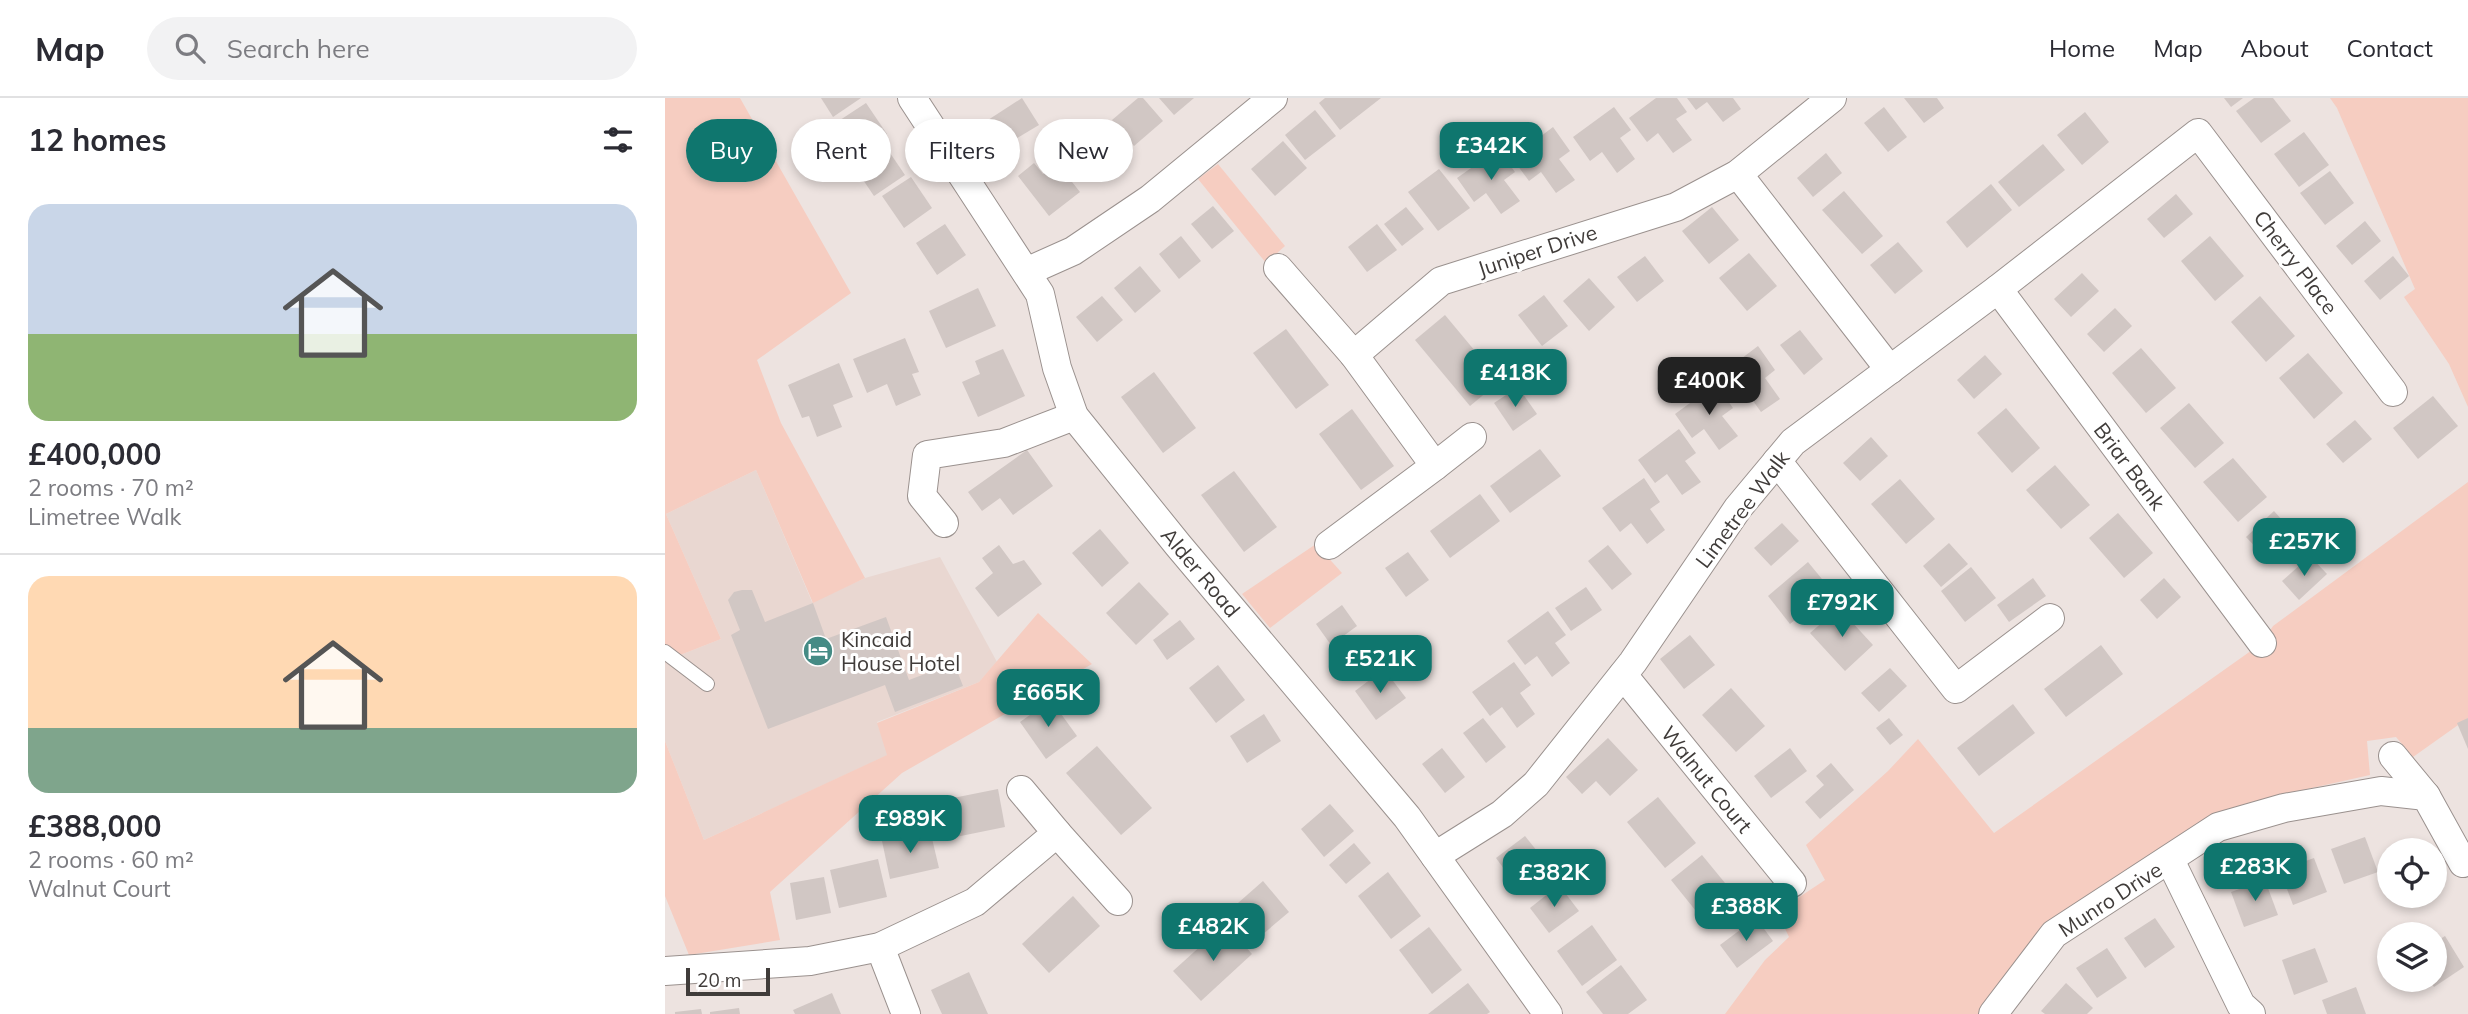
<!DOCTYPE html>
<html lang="en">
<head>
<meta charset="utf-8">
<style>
  body { margin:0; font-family:Mulish,sans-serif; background:#f2f2f3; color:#2b2b33; height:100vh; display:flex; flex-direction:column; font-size:26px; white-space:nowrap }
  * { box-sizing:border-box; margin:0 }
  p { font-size:23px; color:#7c7c81 }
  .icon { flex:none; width:38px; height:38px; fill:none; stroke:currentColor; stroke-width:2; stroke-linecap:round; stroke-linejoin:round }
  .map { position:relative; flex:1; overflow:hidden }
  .sheet { display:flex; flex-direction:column; background:#fff; width:665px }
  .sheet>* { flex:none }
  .guide { position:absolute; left:21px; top:21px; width:665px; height:63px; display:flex; gap:14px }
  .fabs { position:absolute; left:1712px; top:740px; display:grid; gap:14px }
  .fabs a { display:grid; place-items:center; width:70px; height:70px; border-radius:50%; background:#fff; box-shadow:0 4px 10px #0003; font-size:35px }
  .scale { position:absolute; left:21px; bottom:18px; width:84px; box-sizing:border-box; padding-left:7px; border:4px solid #403c3a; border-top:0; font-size:19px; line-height:24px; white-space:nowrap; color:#403c3a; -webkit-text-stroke:5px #fff; paint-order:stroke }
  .price { position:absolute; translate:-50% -60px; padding:0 16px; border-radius:14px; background:#0f766e; color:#fff; font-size:23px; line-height:46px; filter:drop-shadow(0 2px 4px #0008) }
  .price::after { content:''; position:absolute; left:50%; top:42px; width:21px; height:16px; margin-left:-10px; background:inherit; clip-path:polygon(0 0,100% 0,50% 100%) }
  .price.current { background:#222; color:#fff }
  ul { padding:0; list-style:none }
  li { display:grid; align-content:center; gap:14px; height:371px; padding:0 28px }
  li+li { border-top:2px solid #e1e1e2 }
  li span { display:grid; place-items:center; height:217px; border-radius:21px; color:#555 }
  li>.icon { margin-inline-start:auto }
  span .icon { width:126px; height:126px; fill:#fffc; stroke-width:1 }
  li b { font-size:30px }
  h2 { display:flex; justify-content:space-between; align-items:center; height:84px; padding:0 28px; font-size:30px }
  .tag { padding:0 24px; border-radius:32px; background:#fff; box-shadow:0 4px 10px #0003; font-size:24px; line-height:63px }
  .tag.current { background:#0f766e; color:#fff }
  header { display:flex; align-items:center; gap:42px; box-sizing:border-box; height:98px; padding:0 35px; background:#fff; border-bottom:2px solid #e1e1e2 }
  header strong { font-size:33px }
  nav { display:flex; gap:38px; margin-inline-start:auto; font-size:24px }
  .search { width:490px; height:63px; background:#f2f2f3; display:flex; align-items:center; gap:18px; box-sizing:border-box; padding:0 24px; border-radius:38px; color:#7c7c81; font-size:26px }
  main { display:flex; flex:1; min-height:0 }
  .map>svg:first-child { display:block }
</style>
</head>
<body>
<header>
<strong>Map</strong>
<div class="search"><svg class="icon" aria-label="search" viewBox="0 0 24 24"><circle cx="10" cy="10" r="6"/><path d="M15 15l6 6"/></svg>Search here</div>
<nav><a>Home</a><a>Map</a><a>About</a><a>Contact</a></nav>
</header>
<main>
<section class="sheet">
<h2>12 homes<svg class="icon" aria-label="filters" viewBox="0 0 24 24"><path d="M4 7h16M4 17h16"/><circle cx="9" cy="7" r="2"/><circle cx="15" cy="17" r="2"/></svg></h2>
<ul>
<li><span style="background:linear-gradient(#c9d6e8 60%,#8fb573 0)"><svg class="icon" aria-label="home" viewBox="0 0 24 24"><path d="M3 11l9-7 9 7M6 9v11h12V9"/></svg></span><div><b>£400,000</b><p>2 rooms · 70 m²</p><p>Limetree Walk</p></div></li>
<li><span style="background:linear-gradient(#ffd9b3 70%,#7fa58c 0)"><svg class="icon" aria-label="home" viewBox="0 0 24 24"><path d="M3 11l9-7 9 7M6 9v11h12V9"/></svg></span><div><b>£388,000</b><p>2 rooms · 60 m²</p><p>Walnut Court</p></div></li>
</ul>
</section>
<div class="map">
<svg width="1803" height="916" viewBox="0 0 1803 916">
  <rect width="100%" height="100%" fill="#ede3e0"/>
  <!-- built -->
  <path fill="#e9d7d1" d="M91 372 147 504 200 480 275 459 332 564 314 584 212 624 223 657 39 742 0 643V563L56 541 1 416Z"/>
  <!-- green -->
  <g fill="#f6cdc1">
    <path d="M0 0H75L186 195 92 262 116 325 200 480 148 505 91 372 1 416 56 541 0 563Z"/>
    <path d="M1665 0H1803V309L1784 266 1739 199 1750 191 1672 10Z"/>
    <path d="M553 66 620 148 601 165 533 81Z"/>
    <path d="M1803 384V620L1748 659 1731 639 1702 643 1705 677 1607 699 1389 836 1328 916H1060L1100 862 1124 839 1112 814 1160 782 1141 747 1223 673 1253 641 1329 735 1597 545 1608 528Z"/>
    <path d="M651 446 677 475 605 530 577 496Z"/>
    <path d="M373 515 427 566 237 675 105 794 115 842 24 857 0 798V643L39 742 222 657 212 625 314 584Z"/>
  </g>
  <!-- building -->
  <g fill="#d1c7c4">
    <path d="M156 0H196L168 19Z"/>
    <path d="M357 0 374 27 339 48 323 22Z"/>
    <path d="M473 0H478L498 23 469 48 447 22Z"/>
    <path d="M494 0H529L509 17Z"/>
    <path d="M660 0H716L675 32 654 5Z"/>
    <path d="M991 0H1012L1022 14 1011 21 1027 42 1008 55 993 35 982 44 964 20Z"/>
    <path d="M1022 0H1068L1076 11 1058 24 1042 4 1031 12Z"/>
    <path d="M1239 0H1272L1279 10 1259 25Z"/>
    <path d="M1559 0H1578L1566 9Z"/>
    <path d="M1589 0H1608L1626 23 1596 45 1571 13Z"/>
    <path d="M201 5 222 36 193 56 172 24Z"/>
    <path d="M949 9 966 32 955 40 970 61 952 75 937 54 925 63 908 39Z"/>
    <path d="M1219 9 1242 39 1223 54 1199 25Z"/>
    <path d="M650 12 671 38 640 62 620 37Z"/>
    <path d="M1420 14 1444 44 1417 67 1392 37Z"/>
    <path d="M441 24 466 53 434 78 410 49Z"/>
    <path d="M888 29 905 53 894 61 910 82 891 95 876 74 864 83 847 60Z"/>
    <path d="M1639 34 1664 67 1634 89 1609 56Z"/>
    <path d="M618 43 642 70 610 98 586 71Z"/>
    <path d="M1378 46 1400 72 1354 109 1333 84Z"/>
    <path d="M833 51 850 74 839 82 855 103 836 116 821 95 809 104 792 80Z"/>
    <path d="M223 52 240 77 209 98 192 73Z"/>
    <path d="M1161 55 1177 75 1148 99 1132 80Z"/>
    <path d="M369 65 378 76 392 65 415 94 384 118 353 78Z"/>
    <path d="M774 71 805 110 773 133 743 94Z"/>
    <path d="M1665 73 1689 105 1660 127 1635 95Z"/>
    <path d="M246 79 267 110 239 130 217 98Z"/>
    <path d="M1326 86 1347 112 1302 150 1281 124Z"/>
    <path d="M1179 93 1218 138 1197 156 1157 112Z"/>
    <path d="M1511 96 1528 116 1499 140 1482 121Z"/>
    <path d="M548 108 569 133 547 151 526 126Z"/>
    <path d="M741 109 759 131 737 148 719 126Z"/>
    <path d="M1047 109 1074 142 1044 166 1017 133Z"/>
    <path d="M1700 123 1716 143 1687 167 1671 148Z"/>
    <path d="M280 126 301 157 272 177 251 145Z"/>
    <path d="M712 126 732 152 702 174 683 149Z"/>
    <path d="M516 138 536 163 514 181 494 156Z"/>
    <path d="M1545 138 1579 178 1550 203 1516 163Z"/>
    <path d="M1233 144 1258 173 1230 196 1205 167Z"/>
    <path d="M1084 155 1112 188 1082 213 1054 180Z"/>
    <path d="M980 158 999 183 972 204 952 179Z"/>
    <path d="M1728 158 1744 178 1715 202 1699 183Z"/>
    <path d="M475 168 496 193 470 215 449 190Z"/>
    <path d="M1417 175 1434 193 1406 219 1389 201Z"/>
    <path d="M924 180 950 209 924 233 898 203Z"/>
    <path d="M313 190 331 228 281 250 264 213Z"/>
    <path d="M879 197 903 228 877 248 853 217Z"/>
    <path d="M437 198 458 222 432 244 411 219Z"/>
    <path d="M1595 198 1630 238 1601 264 1566 224Z"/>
    <path d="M1450 210 1467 228 1439 254 1422 236Z"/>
    <path d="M780 217 835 283 805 308 750 242Z"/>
    <path d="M621 231 664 287 631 311 588 255Z"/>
    <path d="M1135 232 1158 261 1139 277 1115 247Z"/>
    <path d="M240 240 254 274 247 276 256 297 231 308 222 286 202 295 188 261Z"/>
    <path d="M1093 248 1110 272 1100 280 1115 301 1096 314 1081 293 1069 302 1052 279Z"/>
    <path d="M1476 250 1511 290 1481 315 1447 275Z"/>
    <path d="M338 251 360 298 313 319 297 284 315 276 310 263Z"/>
    <path d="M1643 255 1678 295 1649 321 1614 280Z"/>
    <path d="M1320 257 1337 276 1309 301 1292 282Z"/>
    <path d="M174 265 188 299 168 307 177 329 152 339 144 318 137 320 123 287Z"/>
    <path d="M489 274 531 330 498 355 456 299Z"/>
    <path d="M1051 286 1068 310 1057 318 1073 338 1054 352 1039 331 1027 340 1010 316Z"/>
    <path d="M853 289 872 316 848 333 829 305Z"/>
    <path d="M1768 298 1793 328 1753 361 1728 330Z"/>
    <path d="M1524 305 1559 345 1530 370 1495 330Z"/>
    <path d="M1341 310 1375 350 1347 375 1312 335Z"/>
    <path d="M687 311 729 368 696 392 654 336Z"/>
    <path d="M1690 322 1707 341 1678 365 1661 346Z"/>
    <path d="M1014 331 1031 355 1020 363 1036 384 1017 397 1002 376 990 385 973 362Z"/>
    <path d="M1206 339 1223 358 1195 383 1178 365Z"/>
    <path d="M875 351 896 378 845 415 825 388Z"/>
    <path d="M362 352 388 388 348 417 335 400 317 413 303 394Z"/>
    <path d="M1568 360 1602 399 1573 424 1538 384Z"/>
    <path d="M1390 367 1425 407 1396 431 1361 392Z"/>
    <path d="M569 373 612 429 579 454 536 397Z"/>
    <path d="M979 380 995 404 985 411 1000 432 982 446 966 425 955 434 937 410Z"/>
    <path d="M1235 381 1270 421 1241 446 1206 406Z"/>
    <path d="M815 396 835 423 785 460 765 433Z"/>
    <path d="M1609 413 1626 432 1598 457 1581 439Z"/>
    <path d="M1453 415 1488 455 1459 480 1424 440Z"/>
    <path d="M1117 425 1134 443 1106 468 1089 450Z"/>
    <path d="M435 431 464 465 437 489 407 455Z"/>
    <path d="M1284 445 1303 466 1276 489 1258 468Z"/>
    <path d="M334 447 348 466 359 462 377 486 333 519 310 490 328 475 317 460Z"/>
    <path d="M943 447 967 476 947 492 923 463Z"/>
    <path d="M743 454 764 482 741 499 720 470Z"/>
    <path d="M1645 458 1662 476 1634 502 1617 483Z"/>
    <path d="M1143 464 1166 492 1125 526 1103 498Z"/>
    <path d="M1306 469 1331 500 1300 524 1276 493Z"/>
    <path d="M1368 480 1381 498 1344 524 1332 507Z"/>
    <path d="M1499 480 1516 499 1492 521 1475 502Z"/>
    <path d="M474 484 504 516 471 547 441 515Z"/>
    <path d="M921 489 937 512 906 533 890 510Z"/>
    <path d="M77 492H87L100 524 148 505 161 541 221 519 244 582 289 565 298 588 230 614 220 587 103 631 66 537 75 532 63 502 69 494Z"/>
    <path d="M677 507 692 528 666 547 651 526Z"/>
    <path d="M1174 510 1208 547 1180 573 1145 535Z"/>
    <path d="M883 513 901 537 890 545 905 565 887 579 872 558 860 567 842 543Z"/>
    <path d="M515 522 530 541 502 562 488 542Z"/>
    <path d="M1025 537 1050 567 1019 591 995 561Z"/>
    <path d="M703 540 718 561 692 580 677 559Z"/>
    <path d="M1436 547 1458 576 1401 619 1379 591Z"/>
    <path d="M849 564 866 587 855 595 870 616 852 630 837 609 825 618 807 594Z"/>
    <path d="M553 567 580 602 551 625 524 590Z"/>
    <path d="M1225 570 1242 588 1214 614 1196 595Z"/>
    <path d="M719 571 741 600 711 622 690 593Z"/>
    <path d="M1066 590 1100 628 1071 654 1037 617Z"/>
    <path d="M386 602 412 638 381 661 355 624Z"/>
    <path d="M1348 606 1370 635 1314 678 1292 650Z"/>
    <path d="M599 616 616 643 582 665 565 638Z"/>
    <path d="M818 620 841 649 821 665 798 635Z"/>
    <path d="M1224 620 1238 637 1225 647 1211 630Z"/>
    <path d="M1803 620V651L1792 625Z"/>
    <path d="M943 640 973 672 945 698 931 683 917 696 901 679Z"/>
    <path d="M432 648 487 710 456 737 401 675Z"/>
    <path d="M777 650 800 679 780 695 757 666Z"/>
    <path d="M1125 650 1142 673 1106 700 1089 678Z"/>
    <path d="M1166 665 1189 692 1155 721 1140 704 1159 687 1151 678Z"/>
    <path d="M333 691 340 729 276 742 268 704Z"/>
    <path d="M993 699 1031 745 1000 770 962 724Z"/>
    <path d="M665 706 689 733 659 759 636 731Z"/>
    <path d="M265 732 274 770 225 781 217 743Z"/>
    <path d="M860 738 880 763 850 786 831 760Z"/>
    <path d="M1700 739 1713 774 1679 786 1666 751Z"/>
    <path d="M689 745 706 765 681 786 664 767Z"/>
    <path d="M1037 757 1074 802 1043 828 1006 782Z"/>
    <path d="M1649 760 1662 794 1628 807 1615 772Z"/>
    <path d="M213 761 222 799 174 810 165 772Z"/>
    <path d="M723 774 756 818 726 841 693 798Z"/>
    <path d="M159 779 166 815 131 822 125 785Z"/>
    <path d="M1600 782 1613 817 1579 829 1566 794Z"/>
    <path d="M598 783 624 814 591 842 565 812Z"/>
    <path d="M894 787 914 813 884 835 865 810Z"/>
    <path d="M408 798 435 828 384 875 357 846Z"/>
    <path d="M1091 820 1108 843 1072 870 1055 847Z"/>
    <path d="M1490 820 1510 849 1480 870 1459 840Z"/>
    <path d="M560 826 587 856 536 903 508 873Z"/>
    <path d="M927 827 952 862 917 888 892 853Z"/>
    <path d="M764 829 797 872 767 896 734 852Z"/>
    <path d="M1780 838 1799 869 1769 889 1764 882H1769V845Z"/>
    <path d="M1442 850 1462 880 1432 900 1411 870Z"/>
    <path d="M1650 850 1663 884 1629 897 1617 862Z"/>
    <path d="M956 867 982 902 963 916H938L921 894Z"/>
    <path d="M304 874 323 916H277L266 892Z"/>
    <path d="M803 885 825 914 822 916H763Z"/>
    <path d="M1401 885 1428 910 1422 916H1380L1376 913Z"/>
    <path d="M1691 889 1701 916H1662L1657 902Z"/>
    <path d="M167 895 176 916H130L128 912Z"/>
    <path d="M74 910 75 916H45V914Z"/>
    <path d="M36 911 37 916H10V914Z"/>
  </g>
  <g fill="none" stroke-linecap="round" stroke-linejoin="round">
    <!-- service casing -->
    <g stroke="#9a918e" stroke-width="16">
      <path id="service" d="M0 554 42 586"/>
    </g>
    <!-- minor casing -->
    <g stroke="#9a918e" stroke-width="30">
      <g id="minor">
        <path d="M247 0 375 196 392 270 409 318 513 447 742 719 883 916"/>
        <path d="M1073 76 1225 272"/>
        <path d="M613 170 689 257 770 368 664 447"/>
        <path d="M361 174 408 153 485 101 608 0"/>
        <path d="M1333 191 1597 545"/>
        <path d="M689 257 776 183 1011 109 1073 76 1167 0"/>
        <path d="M1112 363 1291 591 1385 520"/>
        <path d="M770 368 807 339"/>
        <path d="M279 425 257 398 262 357 339 345 409 318"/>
        <path d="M958 577 1127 785"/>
        <path d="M1728 658 1761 698"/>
        <path d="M392 735 453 803"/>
        <path d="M770 758 837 716 871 686 968 564 1073 410 1128 344 1333 191 1533 35 1728 294"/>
        <path d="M1505 762 1576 907 1586 916"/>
        <path d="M215 849 241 916"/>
        <path d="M0 873 145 863 215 849 310 804 392 735 356 692"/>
        <path d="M1328 916 1389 836 1553 729 1619 710 1716 693 1761 698 1798 765"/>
      </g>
    </g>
    <!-- service -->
    <use href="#service" stroke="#fff" stroke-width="14"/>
    <!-- minor -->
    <use href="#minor" stroke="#fff" stroke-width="28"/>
  </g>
  <!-- icons -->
  <defs>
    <g id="hotel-disc" transform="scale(1.575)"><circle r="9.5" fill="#458b85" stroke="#fff"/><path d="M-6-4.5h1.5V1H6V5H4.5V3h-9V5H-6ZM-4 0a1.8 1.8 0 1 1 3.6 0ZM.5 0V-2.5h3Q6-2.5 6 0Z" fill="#fff"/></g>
  </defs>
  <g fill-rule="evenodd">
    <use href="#hotel-disc" x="153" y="553"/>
  </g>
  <g text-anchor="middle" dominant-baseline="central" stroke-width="6" stroke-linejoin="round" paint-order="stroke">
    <!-- street labels -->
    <g font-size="21" fill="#403c3a" stroke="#fff">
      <text transform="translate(872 152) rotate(-18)">Juniper Drive</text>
      <text transform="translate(1631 164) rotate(53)">Cherry Place</text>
      <text transform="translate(1465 368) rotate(53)">Briar Bank</text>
      <text transform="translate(1077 411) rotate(-53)">Limetree Walk</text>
      <text transform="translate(536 474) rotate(50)">Alder Road</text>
      <text transform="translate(1042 681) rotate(51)">Walnut Court</text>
      <text transform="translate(1445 801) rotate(-33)">Munro Drive</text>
    </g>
    <!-- poi labels -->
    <g font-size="21" fill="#403c3a" stroke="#fff" text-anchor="start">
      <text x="176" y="541">Kincaid<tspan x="176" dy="24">House Hotel</tspan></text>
    </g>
  </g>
</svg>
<div class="fabs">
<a><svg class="icon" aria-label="locate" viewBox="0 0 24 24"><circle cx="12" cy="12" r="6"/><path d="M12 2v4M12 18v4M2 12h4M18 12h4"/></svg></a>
<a><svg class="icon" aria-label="layers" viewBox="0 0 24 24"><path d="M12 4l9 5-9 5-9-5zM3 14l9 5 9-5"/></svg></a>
</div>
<div class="scale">20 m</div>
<b class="price" style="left:826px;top:84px">£342K</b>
<b class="price" style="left:850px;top:311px">£418K</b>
<b class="price current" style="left:1044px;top:319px">£400K</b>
<b class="price" style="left:1639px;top:480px">£257K</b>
<b class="price" style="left:1177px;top:541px">£792K</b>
<b class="price" style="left:715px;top:597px">£521K</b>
<b class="price" style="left:383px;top:631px">£665K</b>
<b class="price" style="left:245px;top:757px">£989K</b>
<b class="price" style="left:1590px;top:805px">£283K</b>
<b class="price" style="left:889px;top:811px">£382K</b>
<b class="price" style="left:1081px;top:845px">£388K</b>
<b class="price" style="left:548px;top:865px">£482K</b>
<div class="guide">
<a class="tag current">Buy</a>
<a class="tag">Rent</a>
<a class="tag">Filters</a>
<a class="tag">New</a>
</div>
</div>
</main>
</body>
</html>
